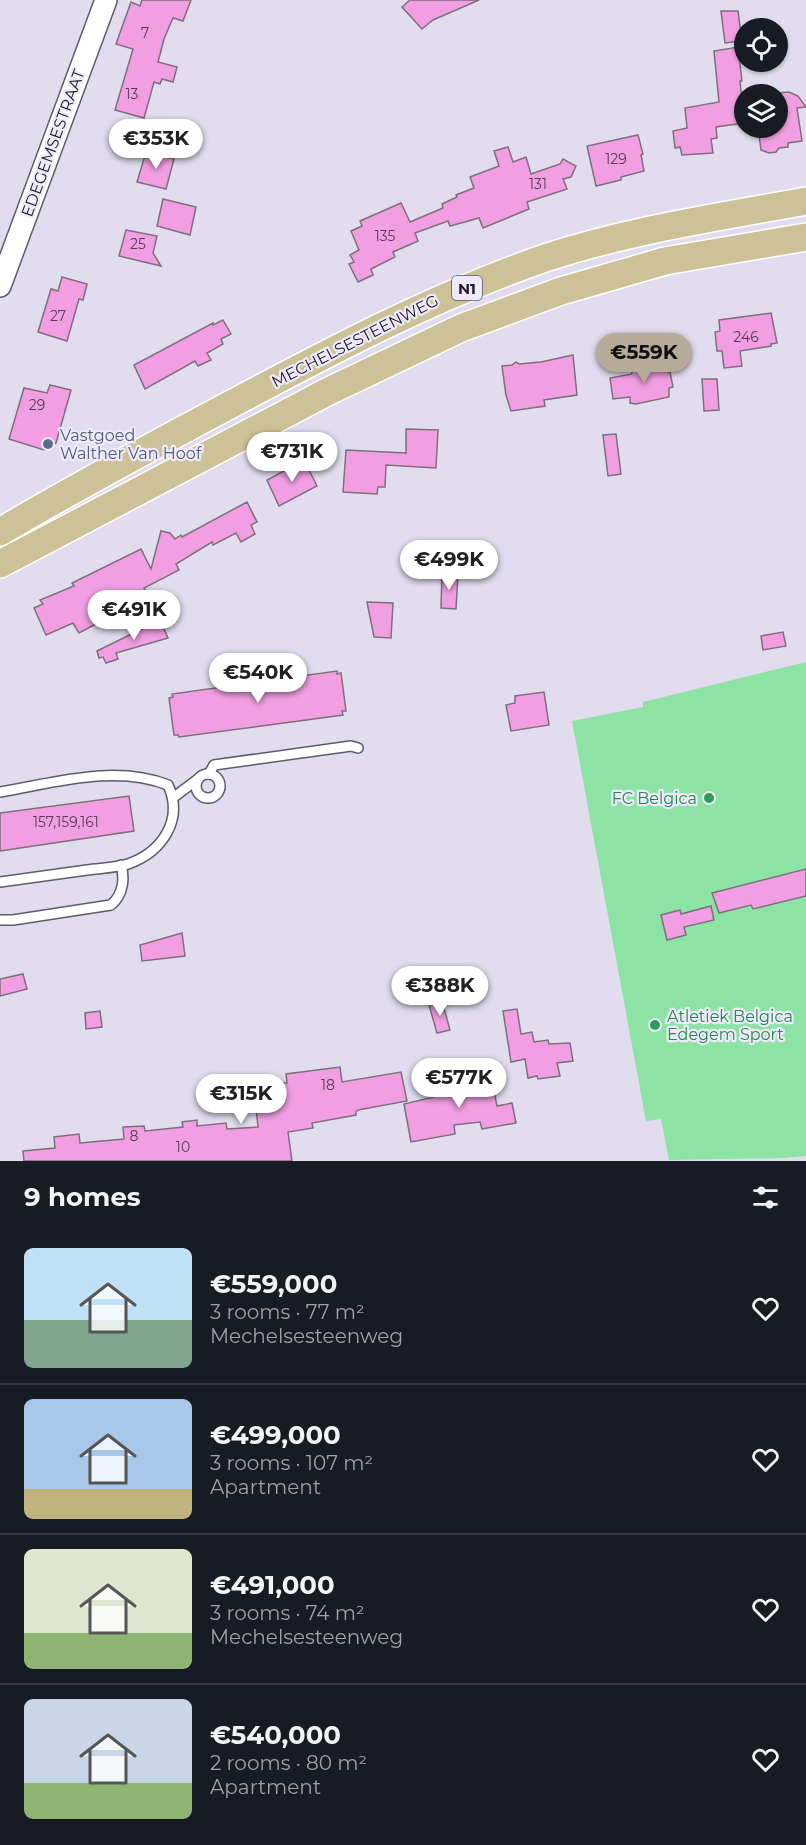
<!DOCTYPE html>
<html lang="en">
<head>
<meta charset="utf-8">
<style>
  body { margin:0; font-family:Montserrat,sans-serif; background:#20242c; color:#f1f3f6; height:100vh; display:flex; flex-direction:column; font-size:22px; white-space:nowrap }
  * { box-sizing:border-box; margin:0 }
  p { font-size:20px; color:#9ea1a6 }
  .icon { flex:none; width:33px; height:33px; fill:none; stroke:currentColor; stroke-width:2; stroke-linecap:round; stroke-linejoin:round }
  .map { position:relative; height:1161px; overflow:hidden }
  .drawer { display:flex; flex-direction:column; background:#171b24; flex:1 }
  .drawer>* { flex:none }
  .tools { position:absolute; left:734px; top:18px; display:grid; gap:12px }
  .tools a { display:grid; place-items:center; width:54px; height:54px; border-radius:50%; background:#171b24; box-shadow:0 2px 4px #0004; font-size:30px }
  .price { position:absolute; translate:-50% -51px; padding:0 14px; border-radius:21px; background:#fff; color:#222; font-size:20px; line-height:39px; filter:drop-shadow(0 2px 3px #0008) }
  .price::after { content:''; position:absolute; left:50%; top:36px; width:18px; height:14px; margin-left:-9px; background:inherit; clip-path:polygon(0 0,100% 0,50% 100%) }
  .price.selected { background:#b5ab98; color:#111 }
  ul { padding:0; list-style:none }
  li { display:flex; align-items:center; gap:18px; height:150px; padding:0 24px }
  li+li { border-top:2px solid #363941 }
  li span { display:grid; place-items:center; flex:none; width:168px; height:120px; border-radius:9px; color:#555 }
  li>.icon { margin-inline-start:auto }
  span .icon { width:72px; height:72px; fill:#fffc; stroke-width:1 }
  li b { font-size:26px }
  h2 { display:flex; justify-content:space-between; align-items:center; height:72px; padding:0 24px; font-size:26px }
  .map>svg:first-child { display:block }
</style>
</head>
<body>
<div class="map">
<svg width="806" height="1161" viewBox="0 0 806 1161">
  <rect width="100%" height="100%" fill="#e1ddef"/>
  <!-- green -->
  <path fill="#8ce3a4" d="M806 662V1156L784 1158 669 1160 661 1119 646 1121 572 721 643 707V702Z"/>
  <!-- building -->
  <g fill="#f19fe2" stroke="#7e6f7a" stroke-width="1.5">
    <path d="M142 0H191L183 21 173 18 164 39 158 62 177 67 173 82 162 79 160 84 154 82 144 118 115 110 133 49 116 44 131 2 140 6Z"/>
    <path d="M410 0H479L433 20 422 29 402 7Z"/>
    <path d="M721 11H738L742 41 725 43Z"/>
    <path d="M738 47 742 81H740L744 123 716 127 717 138 711 139 713 153 682 155 680 147 675 148 673 131 687 128 685 108 719 102 714 51Z"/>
    <path d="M789 92 798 96 806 107 797 108 802 141 788 143V147L779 148 776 152 769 153 761 150 758 128H777V93Z"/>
    <path d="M638 135 643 154 641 155 644 171 621 177V180L596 186 587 146Z"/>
    <path d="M508 147 513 162 526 157 531 174 560 164 563 159 576 166 571 177 563 179 567 189 527 202 529 209 483 228 479 218 450 226 448 221 415 233 418 241 393 252 395 257 371 269 373 275 358 282 349 264 354 262 350 255 359 250 351 231 362 226 360 221 401 203 410 222 443 208 442 204 457 197 456 195 474 188 470 177 499 166 494 151Z"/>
    <path d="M146 152 159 153V155L174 159 166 189 137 182Z"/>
    <path d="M163 199 196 207 190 235 157 226Z"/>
    <path d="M126 230 157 236 153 253 161 266 119 256Z"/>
    <path d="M62 277 87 284 83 300 79 299 67 341 38 332 51 289 58 291Z"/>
    <path d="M771 313 777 343 771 344V346L740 351 742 366 724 368 722 351H717L715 332 720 331 719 320Z"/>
    <path d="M223 320 231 334 221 339 223 344 207 353 211 360 198 366 195 361 145 389 134 365 213 323V325Z"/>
    <path d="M573 355 577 395 544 400 545 406 511 411 506 395 502 366 512 365 516 362 519 364 541 362Z"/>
    <path d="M665 360 668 372H670L673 387 669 388V397L636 404 630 403V397L613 399 610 378 632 374 631 368Z"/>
    <path d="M702 379H717L719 410 704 411Z"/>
    <path d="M50 385 71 390 56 443 44 450 9 439 24 388 47 393Z"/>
    <path d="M406 429 438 430 436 468 386 465 385 487H378L377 494 343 492 346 450 406 453Z"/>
    <path d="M616 434 621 474 608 476 603 435Z"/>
    <path d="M304 460 317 486 279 506 267 480Z"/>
    <path d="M247 502 257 522 251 525 255 534 241 542 236 533 213 545 212 542 176 564 179 570 144 588 148 596 134 604 132 600 95 618 98 623 79 633 73 623 46 635 34 608 43 604 40 600 74 586 72 583 141 549 151 569 161 531 170 533 175 539 181 535 182 537Z"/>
    <path d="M442 574H458L456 609 441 608Z"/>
    <path d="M367 602 393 603 391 638 374 637Z"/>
    <path d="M160 620 168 638 116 653 118 659 106 663 103 657 99 658 97 651Z"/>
    <path d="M783 632 786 646 763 650 761 636Z"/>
    <path d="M337 671V674L341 673 346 711H342L343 715 179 737 178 735H174L169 698 173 697 172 694Z"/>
    <path d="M544 692 549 725 511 731 506 705 515 703V696Z"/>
    <path d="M129 796 134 831 0 851V813Z"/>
    <path d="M806 869V896L753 909 751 905 719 913 712 893Z"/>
    <path d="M711 906 714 920 684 927 686 935 667 940 661 915 680 910 681 914Z"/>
    <path d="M182 933 185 956 142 961 140 945Z"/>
    <path d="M23 974 27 989 0 996V979Z"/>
    <path d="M442 1001 450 1030 437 1033 429 1005Z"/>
    <path d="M517 1009 521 1034 532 1032 534 1042 548 1040 549 1044 570 1043 573 1061 557 1063 560 1076 538 1079 537 1076 528 1078 525 1059 511 1062 503 1011Z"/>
    <path d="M100 1011 102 1027 86 1029 85 1013Z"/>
    <path d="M489 1066 497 1106 512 1103 516 1123 482 1129 480 1122 454 1125 455 1134 411 1142 404 1104 463 1090 460 1072Z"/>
    <path d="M340 1067 342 1082 401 1072 407 1101 358 1110 356 1112V1115L312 1123 313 1128 288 1132 292 1161H24L23 1151 55 1148 54 1137 79 1134 80 1143 124 1139 123 1127 144 1126 145 1131 183 1127 182 1122 197 1120V1126L226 1123 227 1129 258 1127 255 1099 285 1096 283 1083H287L286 1074Z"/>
  </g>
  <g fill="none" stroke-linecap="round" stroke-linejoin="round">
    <!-- service casing -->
    <g stroke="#5e5b6a" stroke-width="12">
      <g id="service">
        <circle cx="208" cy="786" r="12"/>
        <path d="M209 774 214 765 351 746 358 748"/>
        <path d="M0 792C54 783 115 764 168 785 184 820 162 852 128 864 115 868 100 868 87 870 58 874 29 878 0 882"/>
        <path d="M174 797 198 779"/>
        <path d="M0 920H13L111 905C123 895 125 879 121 865"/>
      </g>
    </g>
    <!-- tertiary casing -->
    <g stroke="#5e5b6a" stroke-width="24">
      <path id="tertiary" d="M0 286 106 0"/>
    </g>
    <!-- primary casing -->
    <g stroke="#fff" stroke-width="30">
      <g id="primary">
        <path d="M0 532C72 489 147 449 222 409 327 353 432 297 545 258 630 230 719 217 806 201"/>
        <path d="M0 564 327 392 461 328 561 291 665 261 806 237"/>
      </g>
    </g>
    <!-- service -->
    <use href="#service" stroke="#fff" stroke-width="9"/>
    <!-- tertiary -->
    <use href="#tertiary" stroke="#fff" stroke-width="21"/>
    <!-- primary -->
    <use href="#primary" stroke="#cdc297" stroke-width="27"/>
  </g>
  <!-- markers -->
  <circle fill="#5c6f8a" stroke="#eeeafc" stroke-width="2" cx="48" cy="444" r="6"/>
  <g fill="#2e9e5b" stroke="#eeeafc" stroke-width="2">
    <circle cx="709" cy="798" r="6"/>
    <circle cx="655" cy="1025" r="6"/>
  </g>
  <g text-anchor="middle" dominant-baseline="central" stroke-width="4.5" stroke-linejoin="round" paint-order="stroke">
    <!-- number labels -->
    <g font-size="14" fill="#533d53">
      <text x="145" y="33">7</text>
      <text x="132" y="94">13</text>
      <text x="616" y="159">129</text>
      <text x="538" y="184">131</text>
      <text x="385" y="236">135</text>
      <text x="138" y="244">25</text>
      <text x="58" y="316">27</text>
      <text x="746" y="337">246</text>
      <text x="37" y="405">29</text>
      <text x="66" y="822">157,159,161</text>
      <text x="328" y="1085">18</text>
      <text x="134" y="1136">8</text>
      <text x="183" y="1147">10</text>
    </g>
    <!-- shield labels -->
    <rect fill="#eeeafc" stroke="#5c5a64" stroke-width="1.5" x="452" y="276" width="30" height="24" rx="4.5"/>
    <g font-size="15" font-weight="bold" fill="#1e1c23">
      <text x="467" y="288">N1</text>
    </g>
    <!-- street labels -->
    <g font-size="16" fill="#1e1c23" stroke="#eeeafc">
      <text transform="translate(53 143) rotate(-70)">EDEGEMSESTRAAT</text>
      <text transform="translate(355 341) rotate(-27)">MECHELSESTEENWEG</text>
    </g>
    <!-- service labels -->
    <g font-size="16" fill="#4e5e75" stroke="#eeeafc" text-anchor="start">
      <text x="60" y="435">Vastgoed<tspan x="60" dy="18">Walther Van Hoof</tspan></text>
    </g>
    <!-- leisure labels -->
    <g font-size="16" fill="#27864d" stroke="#eeeafc" text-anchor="end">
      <text x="697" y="798">FC Belgica</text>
      <text x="667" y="1016" text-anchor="start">Atletiek Belgica<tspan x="667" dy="18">Edegem Sport</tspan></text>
    </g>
  </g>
</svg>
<div class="tools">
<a><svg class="icon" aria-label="locate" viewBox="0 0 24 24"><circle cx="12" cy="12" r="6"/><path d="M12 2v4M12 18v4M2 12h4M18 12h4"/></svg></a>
<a><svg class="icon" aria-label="layers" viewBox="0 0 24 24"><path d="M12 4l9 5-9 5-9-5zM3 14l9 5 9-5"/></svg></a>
</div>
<b class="price" style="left:156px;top:170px">€353K</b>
<b class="price selected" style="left:644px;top:384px">€559K</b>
<b class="price" style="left:292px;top:483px">€731K</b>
<b class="price" style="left:449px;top:591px">€499K</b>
<b class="price" style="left:134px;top:641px">€491K</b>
<b class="price" style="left:258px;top:704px">€540K</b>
<b class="price" style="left:440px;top:1017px">€388K</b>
<b class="price" style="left:459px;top:1109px">€577K</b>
<b class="price" style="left:241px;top:1125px">€315K</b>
</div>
<section class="drawer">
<h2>9 homes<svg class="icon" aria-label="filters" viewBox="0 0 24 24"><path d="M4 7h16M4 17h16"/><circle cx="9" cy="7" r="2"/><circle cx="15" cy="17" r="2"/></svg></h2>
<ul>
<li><span style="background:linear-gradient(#bfe0f5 60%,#7fa58c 0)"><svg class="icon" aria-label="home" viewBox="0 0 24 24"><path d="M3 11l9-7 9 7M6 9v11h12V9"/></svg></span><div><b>€559,000</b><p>3 rooms · 77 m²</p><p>Mechelsesteenweg</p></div><svg class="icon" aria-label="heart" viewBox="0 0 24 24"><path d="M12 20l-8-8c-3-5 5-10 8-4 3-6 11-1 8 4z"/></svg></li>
<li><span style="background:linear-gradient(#a9c7e8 75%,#c2b280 0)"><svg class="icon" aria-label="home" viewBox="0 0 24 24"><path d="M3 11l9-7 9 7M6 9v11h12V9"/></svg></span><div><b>€499,000</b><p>3 rooms · 107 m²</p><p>Apartment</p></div><svg class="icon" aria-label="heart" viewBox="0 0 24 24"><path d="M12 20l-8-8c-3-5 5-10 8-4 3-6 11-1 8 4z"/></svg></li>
<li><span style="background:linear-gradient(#dfe7d0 70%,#8fb573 0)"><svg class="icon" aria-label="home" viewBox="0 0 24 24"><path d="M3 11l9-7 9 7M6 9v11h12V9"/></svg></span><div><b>€491,000</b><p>3 rooms · 74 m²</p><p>Mechelsesteenweg</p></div><svg class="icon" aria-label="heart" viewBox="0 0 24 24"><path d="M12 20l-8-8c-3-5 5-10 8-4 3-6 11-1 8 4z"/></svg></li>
<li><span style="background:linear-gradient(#c9d6e8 70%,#8fb573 0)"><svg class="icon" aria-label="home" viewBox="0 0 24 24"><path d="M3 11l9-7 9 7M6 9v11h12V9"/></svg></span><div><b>€540,000</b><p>2 rooms · 80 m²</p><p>Apartment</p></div><svg class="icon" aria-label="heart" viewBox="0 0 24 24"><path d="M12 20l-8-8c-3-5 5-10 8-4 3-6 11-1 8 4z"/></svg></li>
</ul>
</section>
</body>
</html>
